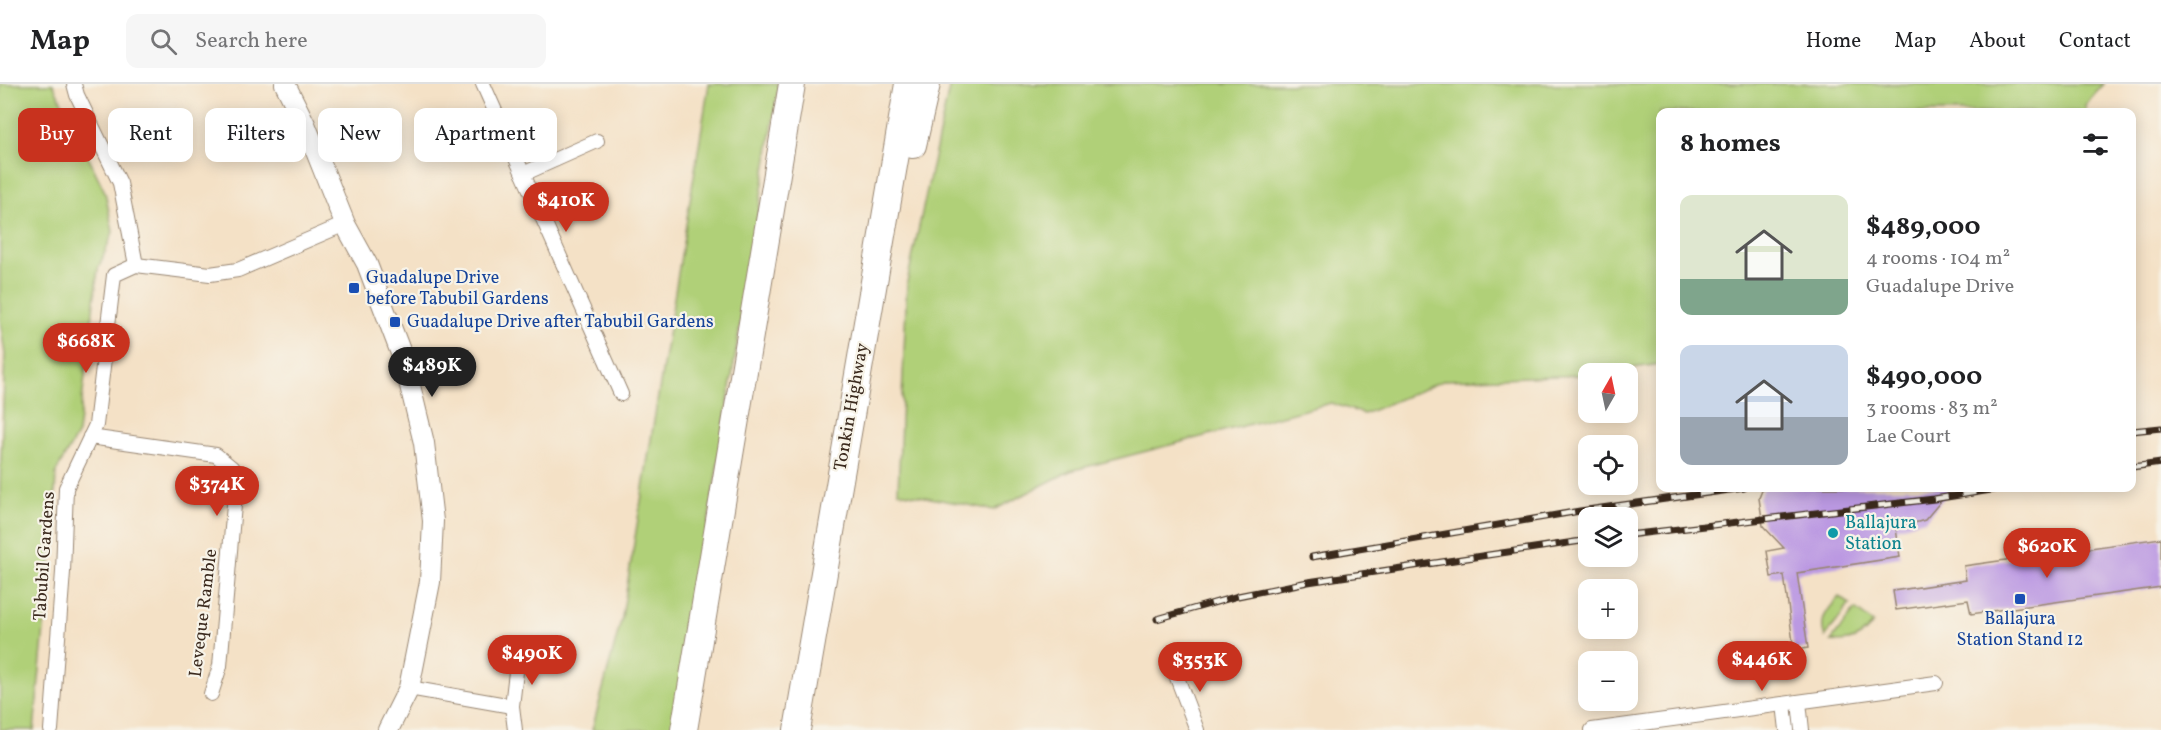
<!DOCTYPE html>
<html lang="en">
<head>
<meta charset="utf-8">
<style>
  body { margin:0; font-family:Vollkorn,serif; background:#f6f6f6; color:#202124; height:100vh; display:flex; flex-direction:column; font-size:22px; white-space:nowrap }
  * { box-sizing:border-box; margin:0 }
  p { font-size:20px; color:#757577 }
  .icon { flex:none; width:33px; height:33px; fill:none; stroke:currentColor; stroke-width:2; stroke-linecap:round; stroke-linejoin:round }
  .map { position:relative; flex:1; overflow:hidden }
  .panel { position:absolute; left:1656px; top:24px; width:480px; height:384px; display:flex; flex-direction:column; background:#fff; border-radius:12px; box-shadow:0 3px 15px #0003 }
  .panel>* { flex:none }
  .hud { position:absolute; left:18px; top:24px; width:570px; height:54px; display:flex; gap:12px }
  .needle { width:39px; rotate:9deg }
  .controls { position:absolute; left:1578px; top:279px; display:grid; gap:12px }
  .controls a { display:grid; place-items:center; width:60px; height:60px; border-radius:12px; background:#fff; box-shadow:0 3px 15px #0003; font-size:30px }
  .price { position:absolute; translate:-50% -51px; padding:0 14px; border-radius:21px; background:#c8321e; color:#fff; font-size:20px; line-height:39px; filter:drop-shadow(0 2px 3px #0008) }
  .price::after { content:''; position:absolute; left:50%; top:36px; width:18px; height:14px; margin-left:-9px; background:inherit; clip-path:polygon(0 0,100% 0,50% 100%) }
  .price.selected { background:#222; color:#fff }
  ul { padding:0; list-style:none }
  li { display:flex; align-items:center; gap:18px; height:150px; padding:0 24px }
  li span { display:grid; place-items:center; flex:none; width:168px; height:120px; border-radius:12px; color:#555 }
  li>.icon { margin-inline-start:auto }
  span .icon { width:72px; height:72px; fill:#fffc; stroke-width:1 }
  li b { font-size:26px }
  h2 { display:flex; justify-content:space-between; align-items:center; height:72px; padding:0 24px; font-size:26px }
  .chip { padding:0 21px; border-radius:12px; background:#fff; box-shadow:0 3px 15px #0003; font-size:21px; line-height:54px }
  .chip.selected { background:#c8321e; color:#fff }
  header { display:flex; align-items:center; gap:36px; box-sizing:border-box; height:84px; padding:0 30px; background:#fff; border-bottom:2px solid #e0e0e0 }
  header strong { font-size:28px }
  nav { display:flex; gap:33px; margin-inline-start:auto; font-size:21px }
  .search { width:420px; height:54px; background:#f6f6f6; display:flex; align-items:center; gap:15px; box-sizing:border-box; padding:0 21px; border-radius:12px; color:#757577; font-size:22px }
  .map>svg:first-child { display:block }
</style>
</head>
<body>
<header>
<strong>Map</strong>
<div class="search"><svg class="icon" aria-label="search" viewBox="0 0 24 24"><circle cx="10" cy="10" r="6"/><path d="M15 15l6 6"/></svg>Search here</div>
<nav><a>Home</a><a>Map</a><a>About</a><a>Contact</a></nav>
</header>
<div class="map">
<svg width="2161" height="646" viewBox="0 0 2161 646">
  <rect width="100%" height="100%" fill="#f7f3e8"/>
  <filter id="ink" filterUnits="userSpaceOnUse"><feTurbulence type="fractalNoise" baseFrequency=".0167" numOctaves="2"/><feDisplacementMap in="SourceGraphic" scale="12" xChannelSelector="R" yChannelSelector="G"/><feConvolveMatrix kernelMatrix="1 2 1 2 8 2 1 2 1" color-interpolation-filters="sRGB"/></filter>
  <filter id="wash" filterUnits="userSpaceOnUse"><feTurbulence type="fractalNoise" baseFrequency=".008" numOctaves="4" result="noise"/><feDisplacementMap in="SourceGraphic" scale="24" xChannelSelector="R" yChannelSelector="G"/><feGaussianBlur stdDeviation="1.35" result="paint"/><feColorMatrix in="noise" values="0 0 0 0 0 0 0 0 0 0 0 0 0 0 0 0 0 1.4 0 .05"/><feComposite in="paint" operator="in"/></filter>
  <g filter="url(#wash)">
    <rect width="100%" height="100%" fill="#f4e1c6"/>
    <!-- green -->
    <g fill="#b0d078" stroke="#767d4b" stroke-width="1.5">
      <path d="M0 0H53L105 108 113 148 98 185 78 349 56 388 53 453 34 646H0V403L5 270 0 236Z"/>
      <path d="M709 0H779L675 646H592L622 533Z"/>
      <path d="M950 0H2104L2085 21 2086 28H1660V280L1584 291 1445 296 1364 330 1331 319 1070 387 994 426 898 408 907 198Z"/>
      <path d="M1839 513 1850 520 1825 553C1818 536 1828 525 1839 513Z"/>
      <path d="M1855 525 1873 539C1863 554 1849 560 1831 557Z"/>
    </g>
    <g id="blocks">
      <!-- building -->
      <g fill="#bb99e2">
        <path d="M1763 404H1952L1925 436 1896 444 1900 473 1797 489 1808 564 1794 566 1784 491 1771 493 1767 467 1784 464 1763 442 1759 414Z"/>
        <path d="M2161 454V503L1971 530 1968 516 1896 526 1893 507 1966 496 1964 482Z"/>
      </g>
    </g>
  </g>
  <g filter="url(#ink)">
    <use href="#blocks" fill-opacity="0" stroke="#988672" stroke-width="1.5"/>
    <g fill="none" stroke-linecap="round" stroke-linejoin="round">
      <!-- street casing -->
      <g stroke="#988672" stroke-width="16">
        <g id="street">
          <path d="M74 0 77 11 120 99 136 181"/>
          <path d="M483 0 621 310"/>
          <path d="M523 90 597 57"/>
          <path d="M90 353 216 371 232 384 236 398 220 582 211 610"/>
          <path d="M511 563 516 588 512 622 515 646"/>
          <path d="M1173 583 1197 646"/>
          <path d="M409 604 512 622"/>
          <path d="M1799 618 1802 646"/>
          <path d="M1784 620 1787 646"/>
          <path d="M51 646 63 488 66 404 96 341 114 191 136 181 210 190 238 186 345 140"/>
          <path d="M1592 646 1936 599"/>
        </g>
      </g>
      <!-- secondary casing -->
      <g stroke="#988672" stroke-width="22">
        <path id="secondary" d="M285 0 305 40 345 140 367 180 404 277 424 359 433 437 430 498 409 604 388 646"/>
      </g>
      <!-- highway casing -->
      <g stroke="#988672" stroke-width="28">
        <g id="highway">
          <path d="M913 61 927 0"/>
          <path d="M684 646 792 0"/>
          <path d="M797 646 908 0"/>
        </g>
      </g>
      <!-- street -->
      <use href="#street" stroke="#fff" stroke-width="14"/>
      <!-- secondary -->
      <use href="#secondary" stroke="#fff" stroke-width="20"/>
      <!-- highway -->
      <use href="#highway" stroke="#fff" stroke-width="26"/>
      <!-- rail casing -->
      <g stroke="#3b2a1e" stroke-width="7">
        <g id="rail">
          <path d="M2132 347 2161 344"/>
          <path d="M2132 383 2161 379"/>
          <path d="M1628 451 1934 415 2004 404"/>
          <path d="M1312 473 1580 427 1744 404"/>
          <path d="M1157 535 1238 512 1308 498 1588 456"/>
        </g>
      </g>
      <!-- rail -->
      <use href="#rail" stroke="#f7f3e8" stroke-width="4.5" stroke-dasharray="14" stroke-linecap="butt"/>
    </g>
  </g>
  <!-- markers -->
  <g fill="#1a4fb4" stroke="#f7f3e8" stroke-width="2">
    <rect x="348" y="198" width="12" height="12" rx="3"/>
    <rect x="389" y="232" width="12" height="12" rx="3"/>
    <rect x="2014" y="509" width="12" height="12" rx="3"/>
  </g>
  <circle fill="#0f9aa8" stroke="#f7f3e8" stroke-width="2" cx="1833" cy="449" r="6"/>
  <g text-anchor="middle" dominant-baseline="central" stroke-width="4.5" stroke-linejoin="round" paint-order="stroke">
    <!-- transit labels -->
    <g font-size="18" fill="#164399" stroke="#f7f3e8" text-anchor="start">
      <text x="366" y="194">Guadalupe Drive<tspan x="366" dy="21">before Tabubil Gardens</tspan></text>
      <text x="407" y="238">Guadalupe Drive after Tabubil Gardens</text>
      <text x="2020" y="535" text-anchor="middle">Ballajura<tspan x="2020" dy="21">Station Stand 12</tspan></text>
    </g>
    <!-- street labels -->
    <g font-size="18" fill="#3b2a1e" stroke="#f7f3e8">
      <text transform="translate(852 323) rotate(-80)">Tonkin Highway</text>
      <text transform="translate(45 472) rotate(-86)">Tabubil Gardens</text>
      <text transform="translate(204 529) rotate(-83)">Leveque Ramble</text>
    </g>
    <!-- culture labels -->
    <g font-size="18" fill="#0d838f" stroke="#f7f3e8" text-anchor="start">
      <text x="1845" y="439">Ballajura<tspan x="1845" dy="21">Station</tspan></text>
    </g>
  </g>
</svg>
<div class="controls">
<a><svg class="needle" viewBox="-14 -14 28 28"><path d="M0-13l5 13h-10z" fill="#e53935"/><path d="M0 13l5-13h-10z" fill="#757577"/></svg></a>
<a><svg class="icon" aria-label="locate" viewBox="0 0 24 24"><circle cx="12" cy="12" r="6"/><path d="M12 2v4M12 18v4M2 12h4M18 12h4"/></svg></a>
<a><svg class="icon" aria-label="layers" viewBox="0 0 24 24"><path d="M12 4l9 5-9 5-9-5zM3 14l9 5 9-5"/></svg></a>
<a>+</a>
<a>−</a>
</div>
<b class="price" style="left:566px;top:149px">$410K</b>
<b class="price" style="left:86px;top:290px">$668K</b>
<b class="price selected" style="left:432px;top:314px">$489K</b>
<b class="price" style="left:217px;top:433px">$374K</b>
<b class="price" style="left:2047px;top:495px">$620K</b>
<b class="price" style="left:532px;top:602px">$490K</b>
<b class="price" style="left:1762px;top:608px">$446K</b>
<b class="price" style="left:1200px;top:609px">$353K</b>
<div class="hud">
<a class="chip selected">Buy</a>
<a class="chip">Rent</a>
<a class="chip">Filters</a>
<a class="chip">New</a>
<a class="chip">Apartment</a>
</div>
<section class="panel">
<h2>8 homes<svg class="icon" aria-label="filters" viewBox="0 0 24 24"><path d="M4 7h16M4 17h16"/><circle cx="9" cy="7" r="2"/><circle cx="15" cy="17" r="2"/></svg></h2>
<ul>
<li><span style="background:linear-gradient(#dfe7d0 70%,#7fa58c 0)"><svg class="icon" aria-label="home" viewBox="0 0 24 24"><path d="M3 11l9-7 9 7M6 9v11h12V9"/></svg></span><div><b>$489,000</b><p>4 rooms · 104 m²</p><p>Guadalupe Drive</p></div></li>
<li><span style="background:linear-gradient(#c9d6e8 60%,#9aa5b1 0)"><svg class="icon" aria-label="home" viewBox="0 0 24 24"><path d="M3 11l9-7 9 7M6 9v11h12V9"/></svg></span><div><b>$490,000</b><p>3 rooms · 83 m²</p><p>Lae Court</p></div></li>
</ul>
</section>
</div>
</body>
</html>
